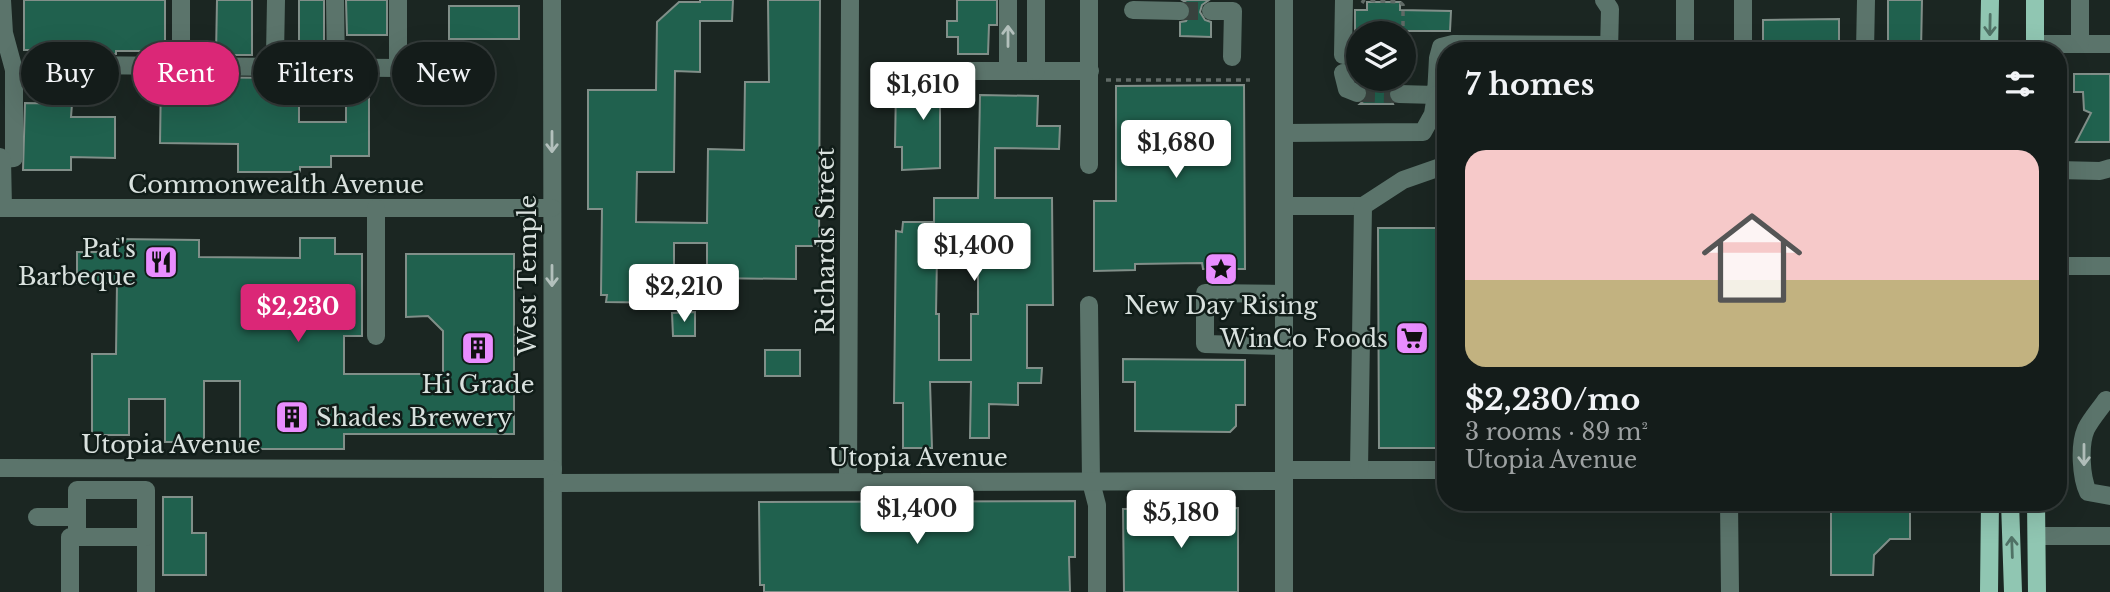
<!DOCTYPE html>
<html lang="en">
<head>
<meta charset="utf-8">
<style>
  body { margin:0; font-family:"Libre Baskerville",serif; background:#1d2523; color:#f1f3f6; height:100vh; display:flex; flex-direction:column; font-size:26px; white-space:nowrap }
  * { box-sizing:border-box; margin:0 }
  p { font-size:23px; color:#9da1a2 }
  .icon { flex:none; width:38px; height:38px; fill:none; stroke:currentColor; stroke-width:2; stroke-linecap:round; stroke-linejoin:round }
  .map { position:relative; flex:1; overflow:hidden }
  .details { position:absolute; left:1437px; top:42px; width:630px; height:469px; display:flex; flex-direction:column; background:#141c1a; border-radius:28px; box-shadow:0 7px 28px #0002,0 0 0 2px #333a39 }
  .details>* { flex:none }
  .hud { position:absolute; left:21px; top:42px; width:665px; height:63px; display:flex; gap:14px }
  .controls { position:absolute; left:1346px; top:21px; display:grid; gap:14px }
  .controls a { display:grid; place-items:center; width:70px; height:70px; border-radius:50%; background:#141c1a; box-shadow:0 7px 28px #0002,0 0 0 2px #333a39; font-size:35px }
  .price { position:absolute; translate:-50% -60px; padding:0 16px; border-radius:7px; background:#fff; color:#222; font-size:23px; line-height:46px; filter:drop-shadow(0 2px 4px #0008) }
  .price::after { content:''; position:absolute; left:50%; top:42px; width:21px; height:16px; margin-left:-10px; background:inherit; clip-path:polygon(0 0,100% 0,50% 100%) }
  .price.current { background:#db2777; color:#fff }
  ul { padding:0; list-style:none }
  li { display:grid; align-content:center; gap:14px; height:371px; padding:0 28px }
  li span { display:grid; place-items:center; height:217px; border-radius:21px; color:#555 }
  li>.icon { margin-inline-start:auto }
  span .icon { width:126px; height:126px; fill:#fffc; stroke-width:1 }
  li b { font-size:30px }
  h2 { display:flex; justify-content:space-between; align-items:center; height:84px; padding:0 28px; font-size:30px }
  .tag { padding:0 24px; border-radius:32px; background:#141c1a; box-shadow:0 7px 28px #0002,0 0 0 2px #333a39; font-size:24px; line-height:63px }
  .tag.current { background:#db2777; color:#fff }
  .map>svg:first-child { display:block }
</style>
</head>
<body>
<div class="map">
<svg width="2110" height="592" viewBox="0 0 2110 592">
  <rect width="100%" height="100%" fill="#1b2622"/>
  <!-- building -->
  <g fill="#20614e" stroke="#818f89" stroke-width="2" fill-rule="evenodd">
    <path d="M24 0H165V51H116V54L73 55V50H24Z"/>
    <path d="M217 0H252V55H216Z"/>
    <rect x="299" y="0" width="25" height="56"/>
    <path d="M346 0H387V35H347Z"/>
    <path d="M700 0H733L732 21H700V72L675 71 674 172H637L636 222 707 223 708 149 744 150 745 82H769L768 0H820L819 246H796V279L707 278V243H674V303L606 302 607 295H601L602 209H588V90H656L657 22 679 2H700Z"/>
    <path d="M957 0H997V25H989L988 54H958V37H947V21H957Z"/>
    <path d="M1182 0H1209L1202 5 1200 12 1205 20 1211 22V37L1180 36V22L1186 21 1191 12 1190 5Z"/>
    <path d="M1888 0H1922L1921 51H1888Z"/>
    <path d="M1367 2H1400V10L1451 11 1450 31H1400V33H1355V10H1367Z"/>
    <rect x="449" y="6" width="70" height="33"/>
    <path d="M1839 19V51H1763V20Z"/>
    <path d="M2074 74H2110V142H2076L2091 113 2084 110 2083 92H2074Z"/>
    <path d="M161 77 299 78V122H346V97H369V156H331V167H300V172H238V144L160 143Z"/>
    <path d="M1359 79H1399V83L1393 84 1388 93 1393 104H1360L1367 98 1368 92Z"/>
    <path d="M942 82H964V107H940V168L902 170V147H895L896 85 942 86Z"/>
    <path d="M1244 85 1245 269H1203L1202 263 1135 264V270L1094 271V201H1116V86Z"/>
    <path d="M980 95 1038 96 1037 126H1060L1059 149 995 148V198H1052L1053 305H1027V368H1042L1041 383H1018V405L989 404V438H970L971 382H930L932 448H903V403H894L896 231 902 232 903 222H934V198H978ZM937 255 978 256V314H971V360H939V314H936Z"/>
    <path d="M25 103 72 104 71 117H115V158L71 157V170H23Z"/>
    <path d="M1378 228H1446V448H1379Z"/>
    <path d="M300 238H335V254H362V336H344V374H443V331L428 316 406 317V254H514V434H344V449H240V381H204V442H165V399H129V435H92V354H116L117 283H77V252H117V239L199 240V257L300 258Z"/>
    <path d="M695 312V336H673L672 313Z"/>
    <rect x="765" y="350" width="35" height="26"/>
    <path d="M1123 359 1245 360V405H1236V426L1230 432 1135 431V382H1123Z"/>
    <path d="M163 497H192V533H206V575H163Z"/>
    <path d="M1075 501V557H1069L1070 592H764V585H760L759 502Z"/>
    <path d="M1831 502H1910V539H1890L1874 555 1873 575H1831Z"/>
    <path d="M1238 508V592H1124L1123 509Z"/>
  </g>
  <g fill="none" stroke-linecap="round" stroke-linejoin="round">
    <!-- minor-tunnel -->
    <g stroke="#38423e" stroke-width="18" stroke-dasharray="18 9" stroke-linecap="butt">
      <path d="M1180 11H1211"/>
      <path d="M1357 93 1399 94"/>
    </g>
    <!-- path -->
    <g stroke="#606a66" stroke-width="3.5" stroke-dasharray="5 5" stroke-linecap="butt">
      <path d="M1362 3 1364 0 1400 2 1403 5V33"/>
      <path d="M1106 80H1250"/>
    </g>
    <!-- minor -->
    <g stroke="#5b746b" stroke-width="18">
      <path d="M2 0 4 33 14 70V158L2 159"/>
      <path d="M181 0V52"/>
      <path d="M335 0 336 68"/>
      <path d="M552 0 553 592"/>
      <path d="M1008 0V71"/>
      <path d="M1604 0 1610 9 1609 51"/>
      <path d="M1685 0V51"/>
      <path d="M1743 0V51"/>
      <path d="M1133 10 1180 11"/>
      <path d="M1211 11H1233L1232 57"/>
      <path d="M2035 44H2110"/>
      <path d="M2080 44V0"/>
      <path d="M1865 51 1866 0"/>
      <path d="M275 55 276 0"/>
      <path d="M1343 55 1344 0"/>
      <path d="M77 65 398 68V0"/>
      <path d="M923 71H1090"/>
      <path d="M1036 71V0"/>
      <path d="M1343 73 1347 89 1357 93"/>
      <path d="M1399 94 1436 95 1438 58 1441 47 1453 44 1609 45"/>
      <path d="M1284 133 1423 132 1433 114 1436 95 1446 92"/>
      <path d="M0 157 2 159 3 208"/>
      <path d="M1089 165V0"/>
      <path d="M2058 170 2100 171 2110 168"/>
      <path d="M1284 206H1363L1403 180 1446 165"/>
      <path d="M0 208H552"/>
      <path d="M376 208V336"/>
      <path d="M2058 266H2110"/>
      <path d="M1283 294 1205 293V344L1283 346"/>
      <path d="M1089 305 1091 482 1097 505V592"/>
      <path d="M2106 400C2100 409 2091 419 2086 429 2079 445 2081 477 2088 492L2110 496"/>
      <path d="M0 468 553 469"/>
      <path d="M1284 470H1446"/>
      <path d="M1359 470 1363 206"/>
      <path d="M848 482 850 0"/>
      <path d="M553 483 1284 481"/>
      <path d="M1729 502 1730 592"/>
      <path d="M37 517H77"/>
      <path d="M2037 536H2110"/>
      <path d="M146 537V592"/>
      <path d="M70 592V537H146V490H77V537"/>
      <path d="M1284 592V0"/>
    </g>
    <!-- major -->
    <g stroke="#90c6b2" stroke-width="18">
      <path d="M2035 0V51"/>
      <path d="M1989 51 1990 0"/>
      <path d="M2010 502 2013 592"/>
      <path d="M2036 502 2037 592"/>
      <path d="M1989 592 1990 502"/>
    </g>
  </g>
  <!-- one-way arrows -->
  <defs><path id="oneway-shaft" d="M-6 0H5M1.5-3L5.5 0L1.5 3" fill="none" stroke-width="1.6" stroke-linecap="round" stroke-linejoin="round" transform="scale(1.75)"/></defs>
  <g stroke="#507266">
    <use href="#oneway-shaft" transform="translate(1990 25) rotate(91)"/>
    <use href="#oneway-shaft" transform="translate(2012 547) rotate(-92)"/>
  </g>
  <g stroke="#b3c0bc">
    <use href="#oneway-shaft" transform="translate(1008 36) rotate(-90)"/>
    <use href="#oneway-shaft" transform="translate(552 142) rotate(90)"/>
    <use href="#oneway-shaft" transform="translate(552 276) rotate(90)"/>
    <use href="#oneway-shaft" transform="translate(2084 455) rotate(90)"/>
  </g>
  <!-- icons -->
  <defs>
    <g id="restaurant-square" transform="scale(1.75)"><rect x="-9" y="-9" width="18" height="18" rx="4" fill="#e98dfe" stroke="#111d19"/><path d="M-5-6h1v4h1v-4h1v4h1v-4h1v5L-1.5 .5V6h-2V.5L-5-1ZM5-6V6H3V1.5H1.5Q1.5-4 5-6Z" fill="#111"/></g>
    <g id="sight-square" transform="scale(1.75)"><rect x="-9" y="-9" width="18" height="18" rx="4" fill="#e98dfe" stroke="#111d19"/><path d="M0-6L1.8-2.2L6-1.7L2.9 1.2L3.7 5.4L0 3.3L-3.7 5.4L-2.9 1.2L-6-1.7L-1.8-2.2Z" fill="#111"/></g>
    <g id="supermarket-square" transform="scale(1.75)"><rect x="-9" y="-9" width="18" height="18" rx="4" fill="#e98dfe" stroke="#111d19"/><path d="M-6-5.5h2.5l.6 2H6L4.5 2H-2.5L-4.4-4H-6ZM-1.5 3.2a1.3 1.3 0 1 0 .1 0ZM3 3.2a1.3 1.3 0 1 0 .1 0Z" fill="#111"/></g>
    <g id="building-square" transform="scale(1.75)"><rect x="-9" y="-9" width="18" height="18" rx="4" fill="#e98dfe" stroke="#111d19"/><path d="M-4-6H4V6H1V3H-1V6H-4ZM-2.5-4.3h1.7v1.8h-1.7ZM.8-4.3h1.7v1.8H.8ZM-2.5-1h1.7V.8h-1.7ZM.8-1h1.7V.8H.8Z" fill="#111"/></g>
  </defs>
  <g fill-rule="evenodd">
    <use href="#restaurant-square" x="161" y="262"/>
    <use href="#sight-square" x="1221" y="269"/>
    <use href="#supermarket-square" x="1412" y="338"/>
    <use href="#building-square" x="478" y="348"/>
    <use href="#building-square" x="292" y="417"/>
  </g>
  <g text-anchor="middle" dominant-baseline="central" stroke-width="5" stroke-linejoin="round" paint-order="stroke">
    <!-- street labels -->
    <g font-size="24" fill="#d9e1de" stroke="#111d19">
      <text x="276" y="184">Commonwealth Avenue</text>
      <text transform="translate(825 241) rotate(-90)">Richards Street</text>
      <text transform="translate(527 275) rotate(-90)">West Temple</text>
      <text x="171" y="444">Utopia Avenue</text>
      <text x="918" y="457">Utopia Avenue</text>
    </g>
    <!-- poi labels -->
    <g font-size="24" fill="#d9e1de" stroke="#111d19" text-anchor="end">
      <text x="136" y="248">Pat's<tspan x="136" dy="28">Barbeque</tspan></text>
      <text x="1221" y="305" text-anchor="middle">New Day Rising</text>
      <text x="1388" y="338">WinCo Foods</text>
      <text x="478" y="384" text-anchor="middle">Hi Grade</text>
      <text x="316" y="417" text-anchor="start">Shades Brewery</text>
    </g>
  </g>
</svg>
<div class="controls">
<a><svg class="icon" aria-label="layers" viewBox="0 0 24 24"><path d="M12 4l9 5-9 5-9-5zM3 14l9 5 9-5"/></svg></a>
</div>
<b class="price" style="left:923px;top:122px">$1,610</b>
<b class="price" style="left:1176px;top:180px">$1,680</b>
<b class="price" style="left:974px;top:283px">$1,400</b>
<b class="price" style="left:684px;top:324px">$2,210</b>
<b class="price current" style="left:298px;top:344px">$2,230</b>
<b class="price" style="left:917px;top:546px">$1,400</b>
<b class="price" style="left:1181px;top:550px">$5,180</b>
<div class="hud">
<a class="tag">Buy</a>
<a class="tag current">Rent</a>
<a class="tag">Filters</a>
<a class="tag">New</a>
</div>
<section class="details">
<h2>7 homes<svg class="icon" aria-label="filters" viewBox="0 0 24 24"><path d="M4 7h16M4 17h16"/><circle cx="9" cy="7" r="2"/><circle cx="15" cy="17" r="2"/></svg></h2>
<ul>
<li><span style="background:linear-gradient(#f6c9c9 60%,#c2b280 0)"><svg class="icon" aria-label="home" viewBox="0 0 24 24"><path d="M3 11l9-7 9 7M6 9v11h12V9"/></svg></span><div><b>$2,230/mo</b><p>3 rooms · 89 m²</p><p>Utopia Avenue</p></div></li>
</ul>
</section>
</div>
</body>
</html>
